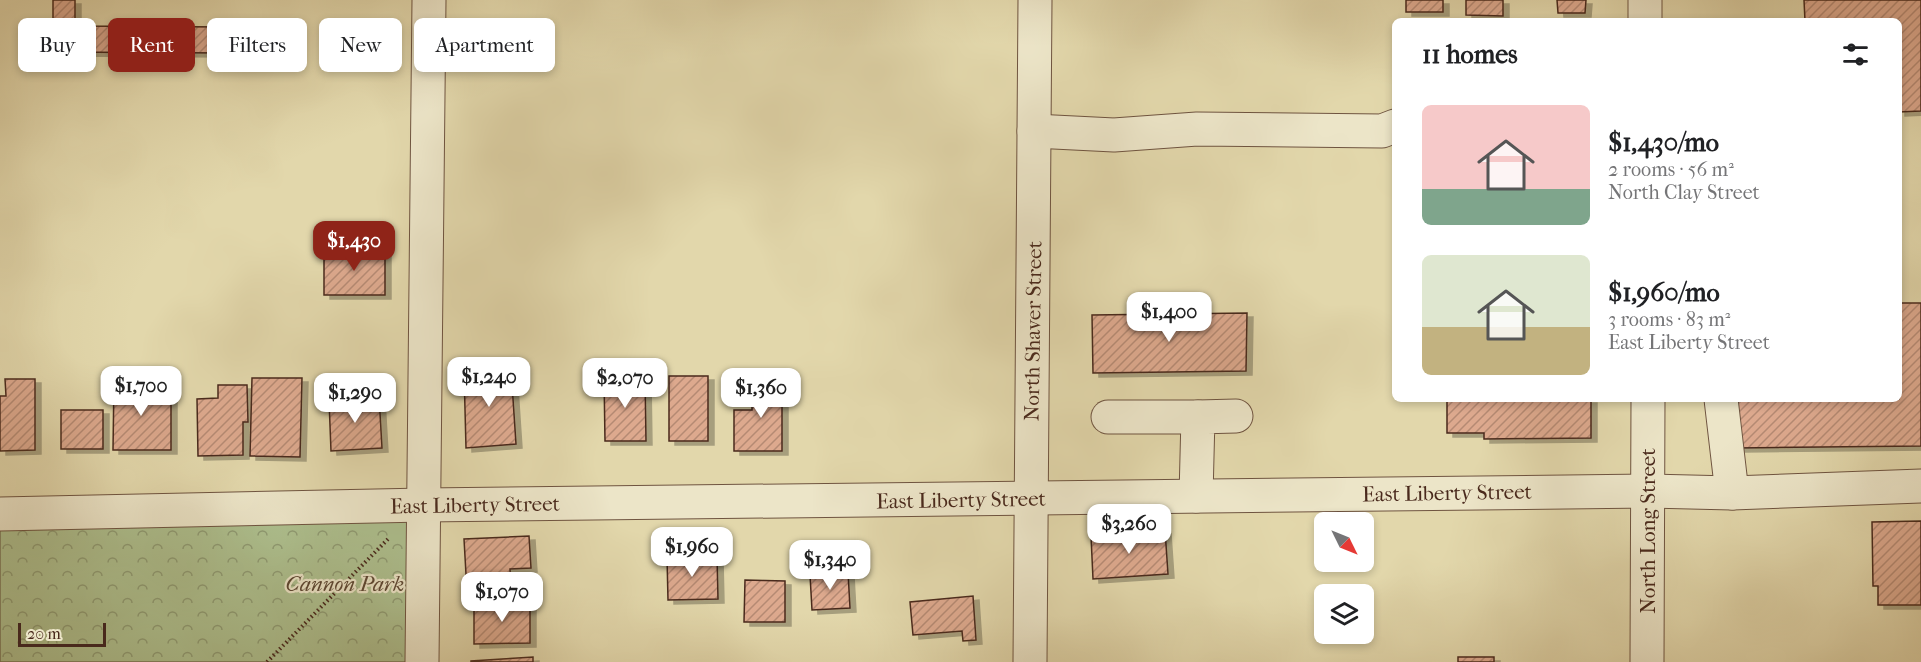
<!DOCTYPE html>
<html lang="en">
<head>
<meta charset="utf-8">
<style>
  body { margin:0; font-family:"IM FELL French Canon",serif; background:#f6f6f6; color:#202124; height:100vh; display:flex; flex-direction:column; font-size:22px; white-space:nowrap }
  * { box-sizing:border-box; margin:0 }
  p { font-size:20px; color:#757577 }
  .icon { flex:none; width:33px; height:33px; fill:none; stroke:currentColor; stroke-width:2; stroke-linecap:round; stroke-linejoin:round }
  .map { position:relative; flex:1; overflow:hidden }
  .side { position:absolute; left:1392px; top:18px; width:510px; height:384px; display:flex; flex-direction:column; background:#fff; border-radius:9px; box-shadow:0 3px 9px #0003 }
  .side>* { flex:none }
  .guide { position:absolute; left:18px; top:18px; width:570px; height:54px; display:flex; gap:12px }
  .needle { width:39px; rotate:133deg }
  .controls { position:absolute; left:1314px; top:512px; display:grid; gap:12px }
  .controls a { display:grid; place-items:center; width:60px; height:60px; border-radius:9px; background:#fff; box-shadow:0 3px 9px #0003; font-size:30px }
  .scale { position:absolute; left:18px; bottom:15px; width:88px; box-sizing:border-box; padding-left:6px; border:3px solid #49291c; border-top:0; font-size:16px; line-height:21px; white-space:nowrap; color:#49291c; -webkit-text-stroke:4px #ece5c8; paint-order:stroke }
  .price { position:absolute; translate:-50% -51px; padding:0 14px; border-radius:12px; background:#fff; color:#222; font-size:20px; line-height:39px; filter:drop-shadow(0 2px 3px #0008) }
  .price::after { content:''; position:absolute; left:50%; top:36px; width:18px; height:14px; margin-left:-9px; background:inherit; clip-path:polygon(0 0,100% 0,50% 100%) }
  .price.current { background:#8f2418; color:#fff }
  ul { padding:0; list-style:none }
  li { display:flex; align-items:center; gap:18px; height:150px; padding:0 30px }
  li span { display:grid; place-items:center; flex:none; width:168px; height:120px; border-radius:9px; color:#555 }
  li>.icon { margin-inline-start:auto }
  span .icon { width:72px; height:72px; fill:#fffc; stroke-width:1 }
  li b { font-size:26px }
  h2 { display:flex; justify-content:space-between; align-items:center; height:72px; padding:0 30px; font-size:26px }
  .chip { padding:0 21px; border-radius:9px; background:#fff; box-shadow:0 3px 9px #0003; font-size:21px; line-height:54px }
  .chip.current { background:#8f2418; color:#fff }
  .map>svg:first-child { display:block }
</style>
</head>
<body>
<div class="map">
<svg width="1921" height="662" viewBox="0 0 1921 662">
  <defs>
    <pattern id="forest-crowns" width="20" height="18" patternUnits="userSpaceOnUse" patternTransform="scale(1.5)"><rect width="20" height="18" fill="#adbf8e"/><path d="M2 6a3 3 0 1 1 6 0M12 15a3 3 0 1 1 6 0" fill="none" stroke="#8f9b73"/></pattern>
    <pattern id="building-hatch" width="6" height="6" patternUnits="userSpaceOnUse" patternTransform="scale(1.5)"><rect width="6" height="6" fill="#dda98e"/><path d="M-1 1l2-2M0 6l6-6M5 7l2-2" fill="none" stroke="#b58a73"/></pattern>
    <filter id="shadow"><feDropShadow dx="6" dy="4" stdDeviation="0" flood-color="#0004"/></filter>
  </defs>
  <rect width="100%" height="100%" fill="#e2d7ab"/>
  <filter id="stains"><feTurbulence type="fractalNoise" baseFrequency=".00333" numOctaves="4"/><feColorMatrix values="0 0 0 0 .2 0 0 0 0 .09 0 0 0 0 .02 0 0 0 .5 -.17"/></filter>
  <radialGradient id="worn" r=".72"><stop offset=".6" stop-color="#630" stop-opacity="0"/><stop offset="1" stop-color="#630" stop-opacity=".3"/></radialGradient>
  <!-- forest -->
  <path fill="url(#forest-crowns)" stroke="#7b7455" stroke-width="1.5" d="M424 505 422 662H0V514Z"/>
  <!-- building -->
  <g fill="url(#building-hatch)" stroke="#49291c" stroke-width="1.5" filter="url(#shadow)">
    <path d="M53 0H75V26L227 27V53L53 52Z"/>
    <rect x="1406" y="0" width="37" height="12"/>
    <path d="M1466 0H1503V16L1466 15Z"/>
    <path d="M1557 0H1586L1585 13H1558Z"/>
    <path d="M1804 0H1921V111L1899 112V21H1805Z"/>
    <rect x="324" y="250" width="61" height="45"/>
    <path d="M1899 303H1921V446L1736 448V399H1899Z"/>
    <path d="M1247 313 1246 371 1093 373 1092 315Z"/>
    <path d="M511 369 516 444 466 448 464 371Z"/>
    <path d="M645 376 646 441H605L604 377Z"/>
    <rect x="669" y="376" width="39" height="65"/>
    <path d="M252 378H302L300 457 250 456Z"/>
    <path d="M752 378H782V451H734V410H752Z"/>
    <path d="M5 379H35V450L0 451V396H6Z"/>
    <path d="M114 380 140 381V388H171V450H113Z"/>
    <path d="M218 385H247L248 422H243V455L198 456 197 399 218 398Z"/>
    <path d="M379 396 382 448 331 451 329 400Z"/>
    <path d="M1447 399H1591V438L1484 439V433H1447Z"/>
    <rect x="61" y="410" width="42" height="39"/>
    <path d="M1921 521V605H1878V586H1873L1872 522Z"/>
    <path d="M1165 530 1168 574 1093 579 1091 536Z"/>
    <path d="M529 536 531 568 510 569 511 590 467 592 464 539Z"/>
    <path d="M717 556 718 599 668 600 667 557Z"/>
    <path d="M848 572 850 608 812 610 810 575Z"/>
    <path d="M745 580 785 581V622H744Z"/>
    <path d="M973 596 976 640 963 641 962 631 913 635 910 602Z"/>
    <path d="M530 601V643L474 644V603Z"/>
    <path d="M533 657V662H471V661Z"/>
    <rect x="1458" y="657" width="36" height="5"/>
  </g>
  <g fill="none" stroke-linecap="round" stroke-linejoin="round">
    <!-- minor casing -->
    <g stroke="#6f5440" stroke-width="35">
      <g id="minor">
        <path d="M1645 21V0"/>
        <path d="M1034 131 1114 135 1197 129 1382 131 1395 126"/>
        <path d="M1721 399 1732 493"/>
        <path d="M1108 417H1198"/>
        <path d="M1196 496 1198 417 1236 416"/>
        <path d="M0 514 424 505 1649 491 1732 493 1921 486"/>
        <path d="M422 662 429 0"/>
        <path d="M1030 662 1035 0"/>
        <path d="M1647 662 1648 399"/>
      </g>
    </g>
    <!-- path -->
    <path stroke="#49291c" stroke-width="4" stroke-dasharray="1.5 3" stroke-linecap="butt" d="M267 662 389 538"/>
    <!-- minor -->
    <use href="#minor" stroke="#ece5c8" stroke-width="33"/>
  </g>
  <g text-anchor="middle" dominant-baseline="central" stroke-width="4.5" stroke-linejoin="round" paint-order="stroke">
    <!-- street labels -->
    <g font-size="21" fill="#49291c" stroke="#ece5c8">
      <text transform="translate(1033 331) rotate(-89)">North Shaver Street</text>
      <text transform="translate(1447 493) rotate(-1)">East Liberty Street</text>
      <text transform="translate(961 500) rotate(-1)">East Liberty Street</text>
      <text transform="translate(475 505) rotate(-1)">East Liberty Street</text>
      <text transform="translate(1648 531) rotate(-90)">North Long Street</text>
    </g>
    <!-- park labels -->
    <g font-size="21" font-style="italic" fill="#5d4733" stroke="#ece5c8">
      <text x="345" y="584">Cannon Park</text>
    </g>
  </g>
  <rect width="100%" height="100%" filter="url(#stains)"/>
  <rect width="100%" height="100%" fill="url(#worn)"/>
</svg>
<div class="controls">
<a><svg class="needle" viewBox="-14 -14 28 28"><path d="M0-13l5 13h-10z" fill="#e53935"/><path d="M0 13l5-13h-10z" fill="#757577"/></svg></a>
<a><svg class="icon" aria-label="layers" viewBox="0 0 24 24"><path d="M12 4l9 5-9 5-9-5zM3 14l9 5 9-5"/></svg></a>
</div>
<div class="scale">20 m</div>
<b class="price current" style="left:354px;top:272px">$1,430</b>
<b class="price" style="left:1169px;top:343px">$1,400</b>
<b class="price" style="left:489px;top:408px">$1,240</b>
<b class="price" style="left:625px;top:409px">$2,070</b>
<b class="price" style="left:141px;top:417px">$1,700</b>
<b class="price" style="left:761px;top:419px">$1,360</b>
<b class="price" style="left:355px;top:424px">$1,290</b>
<b class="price" style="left:1129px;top:555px">$3,260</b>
<b class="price" style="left:692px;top:578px">$1,960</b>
<b class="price" style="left:830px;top:591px">$1,340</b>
<b class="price" style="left:502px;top:623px">$1,070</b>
<div class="guide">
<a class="chip">Buy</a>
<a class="chip current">Rent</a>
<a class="chip">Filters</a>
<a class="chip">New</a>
<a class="chip">Apartment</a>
</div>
<section class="side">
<h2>11 homes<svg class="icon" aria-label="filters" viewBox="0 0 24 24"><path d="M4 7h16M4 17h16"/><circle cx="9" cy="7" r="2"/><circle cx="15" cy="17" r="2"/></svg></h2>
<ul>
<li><span style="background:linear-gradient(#f6c9c9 70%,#7fa58c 0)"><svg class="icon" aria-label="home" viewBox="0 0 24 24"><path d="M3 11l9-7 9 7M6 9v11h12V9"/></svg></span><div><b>$1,430/mo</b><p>2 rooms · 56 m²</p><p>North Clay Street</p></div></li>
<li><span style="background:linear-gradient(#dfe7d0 60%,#c2b280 0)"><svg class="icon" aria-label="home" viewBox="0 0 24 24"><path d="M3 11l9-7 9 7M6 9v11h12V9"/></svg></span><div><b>$1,960/mo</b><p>3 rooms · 83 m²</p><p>East Liberty Street</p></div></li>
</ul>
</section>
</div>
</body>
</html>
